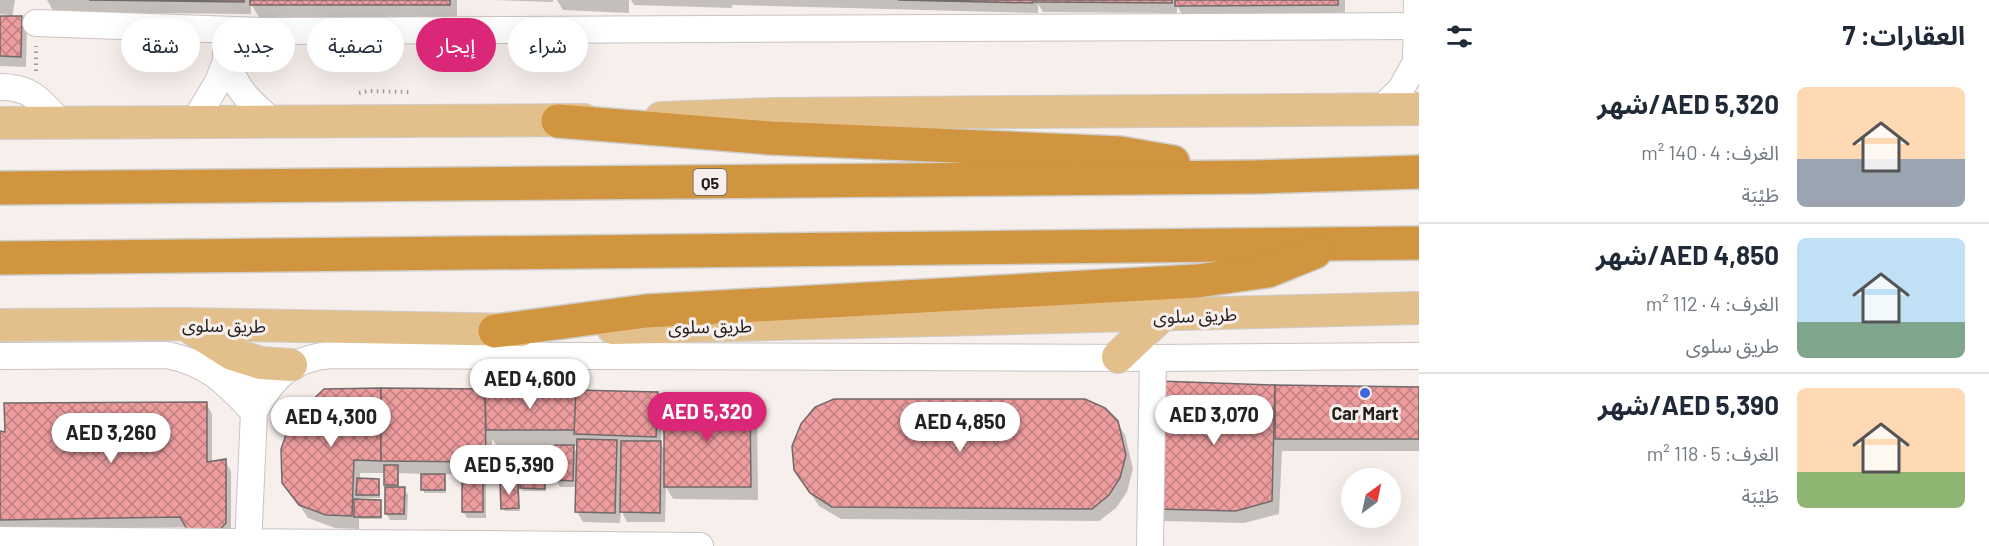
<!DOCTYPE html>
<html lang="ar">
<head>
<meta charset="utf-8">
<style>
  body { margin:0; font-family:Barlow,"Noto Sans Arabic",sans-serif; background:#f2f2f3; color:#1f2937; direction:rtl; height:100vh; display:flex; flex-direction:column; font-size:22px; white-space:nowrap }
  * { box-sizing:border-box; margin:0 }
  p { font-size:20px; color:#747a83 }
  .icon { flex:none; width:33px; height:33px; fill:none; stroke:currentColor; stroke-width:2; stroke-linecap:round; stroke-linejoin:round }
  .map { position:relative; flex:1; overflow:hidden; direction:ltr }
  .side { display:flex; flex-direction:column; background:#fff; width:570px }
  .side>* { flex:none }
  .hud { position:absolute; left:18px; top:18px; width:570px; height:54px; direction:rtl; display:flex; gap:12px }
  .needle { width:39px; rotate:33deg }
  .buttons { position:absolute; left:1341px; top:468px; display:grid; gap:12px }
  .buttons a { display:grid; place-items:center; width:60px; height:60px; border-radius:50%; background:#fff; box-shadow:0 6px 24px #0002; font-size:30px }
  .price { position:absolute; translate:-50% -51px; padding:0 14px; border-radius:21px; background:#fff; color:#222; font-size:20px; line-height:39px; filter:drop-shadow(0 2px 3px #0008) }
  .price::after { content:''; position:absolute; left:50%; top:36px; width:18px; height:14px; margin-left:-9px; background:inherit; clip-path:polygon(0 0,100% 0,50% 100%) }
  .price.on { background:#db2777; color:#fff }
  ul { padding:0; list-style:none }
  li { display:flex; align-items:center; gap:18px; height:150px; padding:0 24px }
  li+li { border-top:2px solid #e0e1e3 }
  li span { display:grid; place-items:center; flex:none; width:168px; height:120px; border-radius:9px; color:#555 }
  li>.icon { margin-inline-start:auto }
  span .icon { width:72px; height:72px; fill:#fffc; stroke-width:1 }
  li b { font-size:26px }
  h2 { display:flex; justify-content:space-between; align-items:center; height:72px; padding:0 24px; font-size:26px }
  .tag { padding:0 21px; border-radius:27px; background:#fff; box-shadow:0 6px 24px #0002; font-size:21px; line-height:54px }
  .tag.on { background:#db2777; color:#fff }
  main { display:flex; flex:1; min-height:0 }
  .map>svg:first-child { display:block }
</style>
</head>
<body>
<main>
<section class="side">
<h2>العقارات: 7<svg class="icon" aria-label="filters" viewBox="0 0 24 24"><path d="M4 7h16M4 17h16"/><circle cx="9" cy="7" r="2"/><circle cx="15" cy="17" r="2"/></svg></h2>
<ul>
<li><span style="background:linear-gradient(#ffd9b3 60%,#9aa5b1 0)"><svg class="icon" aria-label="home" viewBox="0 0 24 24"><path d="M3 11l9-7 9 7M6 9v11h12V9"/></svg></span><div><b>AED 5,320/شهر</b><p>الغرف: 4 · 140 m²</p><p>طَيْبَة</p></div></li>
<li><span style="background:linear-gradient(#bfe0f5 70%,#7fa58c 0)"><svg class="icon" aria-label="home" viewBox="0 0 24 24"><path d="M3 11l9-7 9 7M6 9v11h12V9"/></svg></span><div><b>AED 4,850/شهر</b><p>الغرف: 4 · 112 m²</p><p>طريق سلوى</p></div></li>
<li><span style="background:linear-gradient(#ffd9b3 70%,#8fb573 0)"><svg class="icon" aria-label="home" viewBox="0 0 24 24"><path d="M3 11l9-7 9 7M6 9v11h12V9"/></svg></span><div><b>AED 5,390/شهر</b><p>الغرف: 5 · 118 m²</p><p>طَيْبَة</p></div></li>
</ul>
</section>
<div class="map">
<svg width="1419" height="546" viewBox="0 0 1419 546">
  <defs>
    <pattern id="building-cross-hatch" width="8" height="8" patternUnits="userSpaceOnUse" patternTransform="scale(1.5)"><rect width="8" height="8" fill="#ee9d9f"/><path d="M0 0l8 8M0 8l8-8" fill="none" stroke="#c07f81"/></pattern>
  </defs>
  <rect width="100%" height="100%" fill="#f7efeb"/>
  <!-- shadow -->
  <g fill="#0003" fill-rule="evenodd">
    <path d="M0 0H15L12 18H21L27 28 26 67 0 66V17L9 18V15L0 14Z"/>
    <path d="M47 0H457V18L259 17 251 4V14L54 12Z"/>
    <path d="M493 0H553V2Z"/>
    <path d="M557 0H629V13L563 10Z"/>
    <path d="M631 0H1345V18H1184L1177 6V13L1043 12 1038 4V13L732 5V8L634 5Z"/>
    <path d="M1159 383 1419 388V451H1282L1279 514 1244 523 1164 521 1157 508Z"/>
    <path d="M324 390H485L657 393 665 407H662L661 444 665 451 749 400 757 413 758 500 673 499 666 487 665 522H627L621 510 620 523 583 522 577 512V487H560L556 480V446H497L492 439V475L483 474 486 481V518H467L463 511 464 474H443L445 478 446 493H424L423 474 399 473V489H404L408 495 407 520H390L386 513 385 473H360V480H378L380 483V498H359V501H380L382 519H359V529L335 528 308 518 284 482ZM573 446H578V456Z"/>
    <path d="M206 403 212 414V463L225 461 231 471V534L188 527 0 530V433Z"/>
    <path d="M1117 422 1125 435 1133 469 1127 492 1116 508 1099 521 841 519 819 506 804 483Z"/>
    <path d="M544 474 546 491H523L521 488Z"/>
    <path d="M517 484 520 511H505L503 508Z"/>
  </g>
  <!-- building -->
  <g fill="url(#building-cross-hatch)" stroke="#716a6a" stroke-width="1.5">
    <path d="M89 0H244V2Z"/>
    <rect x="250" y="0" width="200" height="5"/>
    <path d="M898 0H1033V3Z"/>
    <path d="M1035 0H1172V3L1035 2Z"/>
    <path d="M1175 0H1338V5L1175 6Z"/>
    <path d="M0 16H22L21 57 0 56Z"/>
    <path d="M1158 381 1275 385 1272 501 1236 511 1155 509Z"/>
    <path d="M1275 385 1419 387V439H1275Z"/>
    <path d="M381 388V461L354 460 352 516 326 515 299 505 282 483 281 449 291 421 324 389Z"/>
    <path d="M381 388 485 389 486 462 381 461Z"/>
    <path d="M485 389 576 390 575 430H486Z"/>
    <path d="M576 390 658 392 656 437 574 434Z"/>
    <path d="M664 398H750L751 487H664Z"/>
    <path d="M834 399H1085L1105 408 1118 421 1126 455 1120 478 1109 495 1092 509 832 507 810 493 794 470 792 446 801 424 815 407Z"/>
    <path d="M207 402V462L226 459V523L214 536 193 540 180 517 0 520V431L5 432 4 403Z"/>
    <path d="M577 439 617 440 615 513 575 512Z"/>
    <path d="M621 441H661L660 513 620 512Z"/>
    <path d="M555 445H574L573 481 554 480Z"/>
    <rect x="384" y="465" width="14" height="20"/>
    <rect x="462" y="472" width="21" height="40"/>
    <path d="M520 472 545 473V489L520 488Z"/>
    <rect x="421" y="474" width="24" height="16"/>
    <path d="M357 478 379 479V495H356Z"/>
    <path d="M518 482 519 508 501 509 500 483Z"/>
    <path d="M385 487H405L404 514H385Z"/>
    <path d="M354 499 381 500V517H354Z"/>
  </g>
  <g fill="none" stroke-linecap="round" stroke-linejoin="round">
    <!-- minor casing -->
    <g stroke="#cbc3c0" stroke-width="28">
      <g id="minor">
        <path d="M36 23 263 31 1419 26"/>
        <path d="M226 61C239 92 246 98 272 121"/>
        <path d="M0 87C32 87 41 101 61 123"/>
        <path d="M1380 110 1401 89 1416 62 1417 0"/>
        <path d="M194 122 218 82 226 61V31"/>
        <path d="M232 354 246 378 254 412 248 546"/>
        <path d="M0 356 167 355C210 364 225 382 254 412"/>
        <path d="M254 412C272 378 290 359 330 355L1153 358 1419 356"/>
        <path d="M0 540 700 546"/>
        <path d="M1150 546 1153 358"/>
      </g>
    </g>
    <!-- major casing -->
    <g stroke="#cececd" stroke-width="34">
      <g id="major">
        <path d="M661 118 774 114 1419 109"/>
        <path d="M0 123 584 120"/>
        <path d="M0 325 184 324 521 330"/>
        <path d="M188 326 232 354 261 363 291 365"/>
        <path d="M613 328 1419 308"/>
        <path d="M1118 357 1161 316"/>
      </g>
    </g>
    <!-- highway casing -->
    <g stroke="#cececd" stroke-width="36">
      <g id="highway">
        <path d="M558 121 770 138 1120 153 1173 162"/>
        <path d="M0 188 1254 177 1419 172"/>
        <path d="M0 258 1419 243"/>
        <path d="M495 331 646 311 1197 281 1268 271 1315 252"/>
      </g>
    </g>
    <!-- path -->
    <g stroke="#a09a97" stroke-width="4" stroke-dasharray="1.5 4.5" stroke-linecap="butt">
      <path d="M36 71V46"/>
      <path d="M359 93 369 91 411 92"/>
    </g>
    <!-- minor -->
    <use href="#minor" stroke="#fff" stroke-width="26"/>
    <!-- major -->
    <use href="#major" stroke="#e3bf8b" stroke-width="32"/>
    <!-- highway -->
    <use href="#highway" stroke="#d0953e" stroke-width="33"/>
  </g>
  <!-- markers -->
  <circle fill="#3e68d9" stroke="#f7efeb" stroke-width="2" cx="1365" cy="393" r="6"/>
  <g text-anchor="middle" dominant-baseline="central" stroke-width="6" stroke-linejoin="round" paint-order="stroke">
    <!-- shield labels -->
    <rect fill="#f7efeb" stroke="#615d5b" stroke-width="1.5" x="693.5" y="169" width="33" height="26" rx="4.5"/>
    <g font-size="16" font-weight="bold" fill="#211e1d">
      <text x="710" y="182">Q5</text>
    </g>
    <!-- street labels -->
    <g font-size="18" fill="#211e1d" stroke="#f7efeb">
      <text transform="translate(1195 315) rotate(-2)">طريق سلوى</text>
      <text transform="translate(224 325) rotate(1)">طريق سلوى</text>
      <text transform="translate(710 326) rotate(-1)">طريق سلوى</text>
    </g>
    <!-- poi labels -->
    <g font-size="18" font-weight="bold" fill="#211e1d" stroke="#f7efeb">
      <text x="1365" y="413">Car Mart</text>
    </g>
  </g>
</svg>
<div class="buttons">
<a><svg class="needle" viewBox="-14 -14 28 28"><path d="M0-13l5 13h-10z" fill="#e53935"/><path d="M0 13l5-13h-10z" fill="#747a83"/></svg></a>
</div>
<b class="price" style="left:530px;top:410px">AED 4,600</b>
<b class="price on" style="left:707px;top:443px">AED 5,320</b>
<b class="price" style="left:1214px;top:446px">AED 3,070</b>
<b class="price" style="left:331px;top:448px">AED 4,300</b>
<b class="price" style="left:960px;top:453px">AED 4,850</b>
<b class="price" style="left:111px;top:464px">AED 3,260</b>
<b class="price" style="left:509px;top:496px">AED 5,390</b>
<div class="hud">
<a class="tag">شراء</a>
<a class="tag on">إيجار</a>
<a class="tag">تصفية</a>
<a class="tag">جديد</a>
<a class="tag">شقة</a>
</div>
</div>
</main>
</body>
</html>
